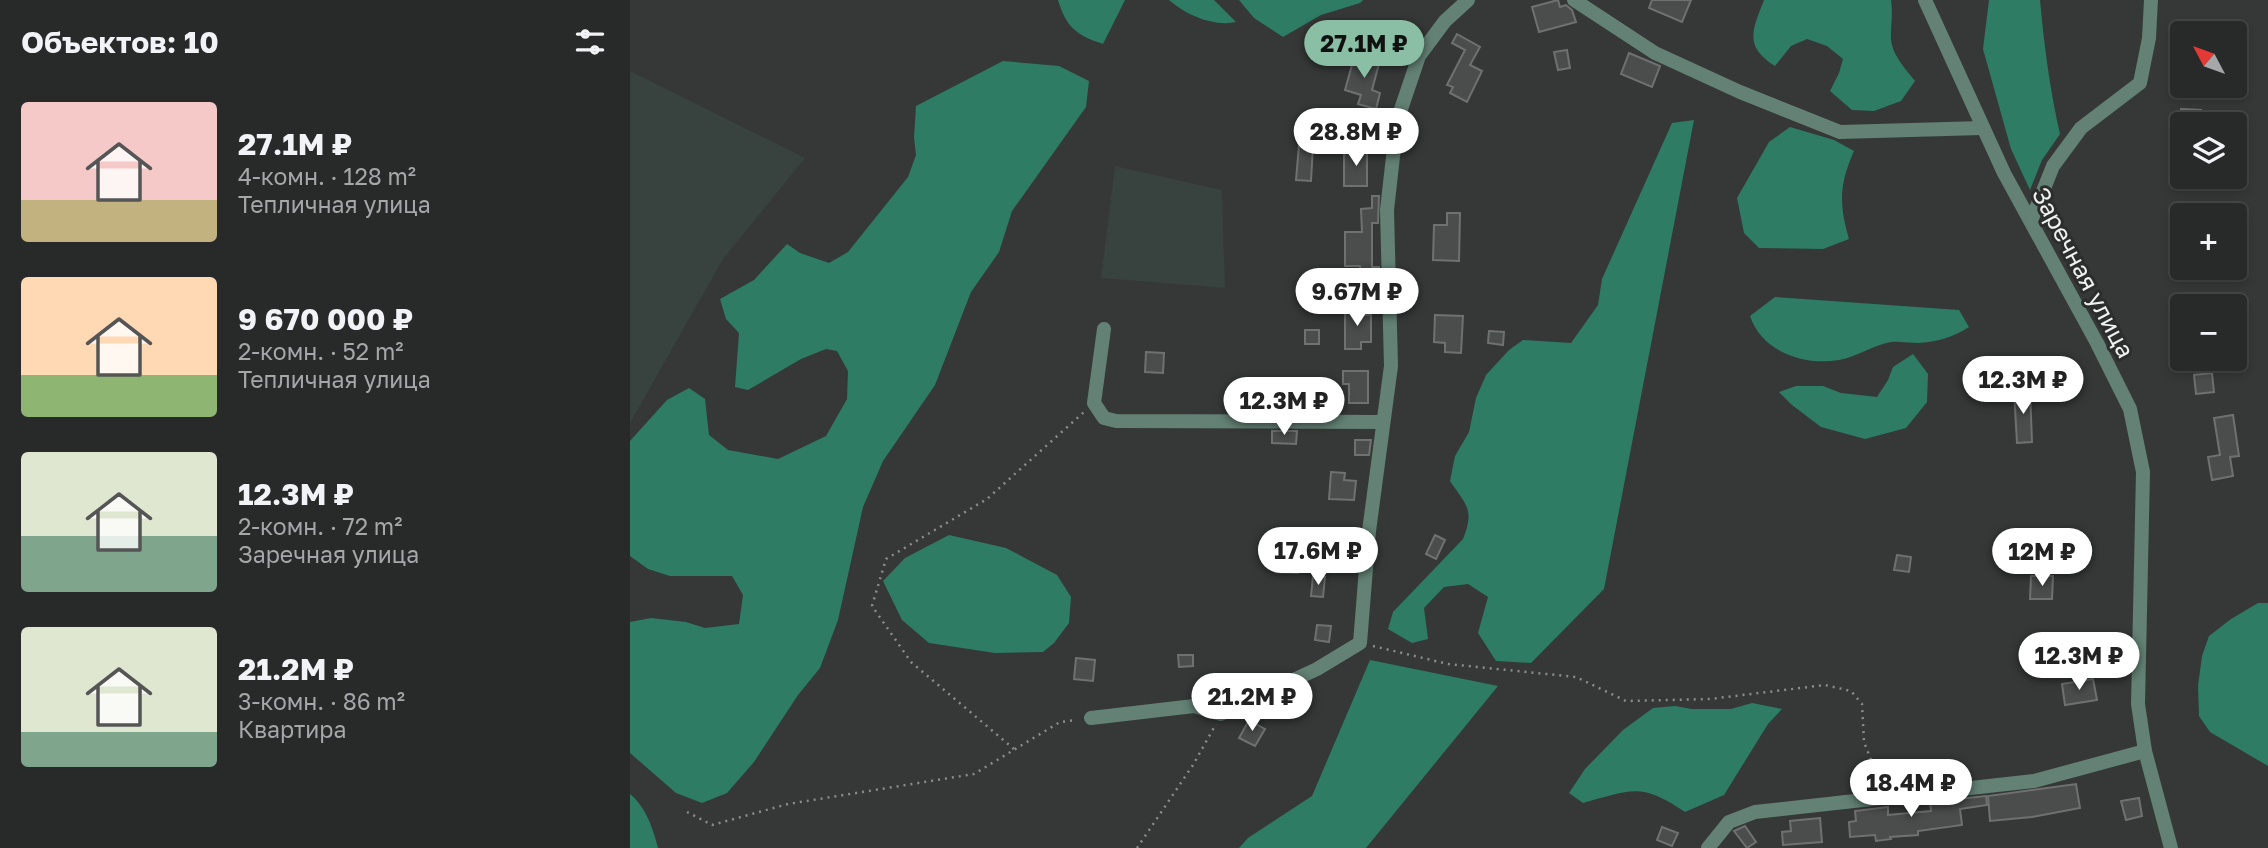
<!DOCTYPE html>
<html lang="ru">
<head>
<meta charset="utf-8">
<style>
  body { margin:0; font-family:"Golos Text",sans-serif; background:#303231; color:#f1f3f6; height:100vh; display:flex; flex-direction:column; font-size:26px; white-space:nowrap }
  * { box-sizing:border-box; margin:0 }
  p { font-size:23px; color:#a5a7a8 }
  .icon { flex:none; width:38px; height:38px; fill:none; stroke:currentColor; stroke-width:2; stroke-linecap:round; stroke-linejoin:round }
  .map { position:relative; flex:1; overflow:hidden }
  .panel { display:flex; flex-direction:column; background:#282a29; width:630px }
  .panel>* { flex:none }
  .needle { width:46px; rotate:311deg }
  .controls { position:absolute; left:1540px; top:21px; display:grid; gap:14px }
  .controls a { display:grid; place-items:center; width:77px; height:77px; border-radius:7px; background:#282a29; box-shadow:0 4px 10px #0003,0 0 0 2px #444646; font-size:35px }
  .price { position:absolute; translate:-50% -60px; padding:0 16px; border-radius:24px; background:#fff; color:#222; font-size:23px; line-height:46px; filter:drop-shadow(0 2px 4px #0008) }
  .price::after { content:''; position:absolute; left:50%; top:42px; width:21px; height:16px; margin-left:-10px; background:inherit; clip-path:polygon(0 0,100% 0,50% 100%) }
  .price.on { background:#8abfa5; color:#111 }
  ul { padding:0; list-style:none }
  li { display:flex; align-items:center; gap:21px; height:175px; padding:0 21px }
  li span { display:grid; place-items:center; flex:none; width:196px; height:140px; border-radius:7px; color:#555 }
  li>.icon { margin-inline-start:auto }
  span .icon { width:84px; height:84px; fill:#fffc; stroke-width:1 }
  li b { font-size:30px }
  h2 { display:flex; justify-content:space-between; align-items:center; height:84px; padding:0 21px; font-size:30px }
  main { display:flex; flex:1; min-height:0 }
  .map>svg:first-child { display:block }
</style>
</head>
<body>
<main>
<section class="panel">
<h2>Объектов: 10<svg class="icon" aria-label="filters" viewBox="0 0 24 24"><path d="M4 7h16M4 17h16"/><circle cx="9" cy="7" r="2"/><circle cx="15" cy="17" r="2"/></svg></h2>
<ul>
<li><span style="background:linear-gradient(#f6c9c9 70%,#c2b280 0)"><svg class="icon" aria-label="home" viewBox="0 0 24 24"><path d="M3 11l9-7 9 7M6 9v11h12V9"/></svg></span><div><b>27.1M ₽</b><p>4-комн. · 128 m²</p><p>Тепличная улица</p></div></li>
<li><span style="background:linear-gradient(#ffd9b3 70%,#8fb573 0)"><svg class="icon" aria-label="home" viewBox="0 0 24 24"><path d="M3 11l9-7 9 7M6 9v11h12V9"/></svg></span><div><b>9 670 000 ₽</b><p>2-комн. · 52 m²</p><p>Тепличная улица</p></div></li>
<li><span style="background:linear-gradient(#dfe7d0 60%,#7fa58c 0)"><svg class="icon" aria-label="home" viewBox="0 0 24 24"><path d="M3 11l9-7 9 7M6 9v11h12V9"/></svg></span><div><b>12.3M ₽</b><p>2-комн. · 72 m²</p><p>Заречная улица</p></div></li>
<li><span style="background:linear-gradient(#dfe7d0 75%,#7fa58c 0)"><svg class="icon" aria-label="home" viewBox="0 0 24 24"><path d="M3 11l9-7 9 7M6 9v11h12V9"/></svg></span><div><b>21.2M ₽</b><p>3-комн. · 86 m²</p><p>Квартира</p></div></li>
</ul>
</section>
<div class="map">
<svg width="1638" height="848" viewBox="0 0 1638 848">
  <rect width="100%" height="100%" fill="#353837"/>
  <!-- built -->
  <g fill="#38423e">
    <path d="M0 71 175 158 93 259 0 423Z"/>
    <path d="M485 166 592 190 595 288 471 278Z"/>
  </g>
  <!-- forest -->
  <g fill="#2d7c63">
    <path d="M428 0H495L473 44C446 35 436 27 428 0Z"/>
    <path d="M539 0H584L606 22C584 27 556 15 539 0Z"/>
    <path d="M609 0H733L730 3 691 15 653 37 624 18Z"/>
    <path d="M1134 0H1261C1263 13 1261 23 1261 35 1260 53 1275 68 1285 81L1271 101 1244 111 1222 110 1200 91 1209 73 1213 59 1197 46 1177 39 1161 46 1145 66C1113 46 1123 29 1134 0Z"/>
    <path d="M1359 0H1410C1414 45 1420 90 1430 134L1412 160 1400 190 1381 149 1353 49Z"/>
    <path d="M373 61 429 66 459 81 456 107 382 211 369 252 341 292 305 385 253 461 233 507 208 620 190 668 168 695 124 762 97 793 72 803 46 793 0 753V622L21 618 56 622 75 628 109 624 113 595 102 576H40L18 569 0 556V441L37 400 59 388 75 399 79 435 98 450 148 459 196 436 217 399 218 371 207 351 196 349 171 359 118 390 105 387 109 333 96 319 90 299 124 280 157 244 170 253 199 263 218 252 278 177 286 155 284 138 286 106Z"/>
    <path d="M1064 120 974 589 901 663 866 661 848 633 858 597 838 584 814 587 794 608 798 639 782 643 758 629 763 612 833 539C845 509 836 505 820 481L825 456 839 432 846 398 856 375 879 350 893 340 941 343 968 305 972 279 1042 123Z"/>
    <path d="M1160 127 1204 140 1224 151C1209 185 1209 204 1219 239L1193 249 1129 248 1114 233 1107 198 1139 142Z"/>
    <path d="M1145 297 1329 310 1339 327C1324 337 1306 342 1288 343 1279 343 1269 341 1261 342 1243 345 1227 357 1209 360 1174 366 1132 352 1120 316Z"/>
    <path d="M1283 354 1298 374 1297 402 1276 428 1235 439 1191 427 1162 405 1149 392 1166 386H1193L1211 393 1247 397 1258 380 1263 367Z"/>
    <path d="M319 535 376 548 427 575 441 597 439 623 424 643 413 652 365 653 299 643 272 620 253 581 275 558Z"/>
    <path d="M1628 603H1638V766L1580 732 1569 716 1568 686 1572 656 1579 636 1601 619Z"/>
    <path d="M740 660 868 686 736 848H609L618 838 682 796Z"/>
    <path d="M1122 703 1152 709 1138 724 1094 795 1055 812C1010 782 1002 790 953 803L939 793 955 769 993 730 1023 708 1045 706 1062 709H1101Z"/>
    <path d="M0 794C16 807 23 829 28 848H0Z"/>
  </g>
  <!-- building -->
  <g fill="#4a4d4c" stroke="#6e7170" stroke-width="2">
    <path d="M928 0 930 7 936 5 942 10 946 22 909 32 902 7Z"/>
    <path d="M1022 0H1061L1052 22 1019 8Z"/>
    <path d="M827 34 850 47 840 65 852 71 837 102 820 93 823 87 817 85 835 50 822 43Z"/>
    <path d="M937 50 940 68 928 70 924 52Z"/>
    <path d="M999 53 1030 66 1022 87 991 74Z"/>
    <path d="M725 54 750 60 742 90 750 93 746 109 728 104 731 95 715 90Z"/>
    <path d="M1551 109 1571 110 1570 124H1550Z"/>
    <path d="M669 145 683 146 681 181 666 180Z"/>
    <rect x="714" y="151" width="23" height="35"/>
    <path d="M742 196H749L748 223H742V267H749V287H736V277H730V266H715V232H732L731 209 742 208Z"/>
    <path d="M817 213H830L829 261 803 260 804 225H817Z"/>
    <path d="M715 308H734V315H741V342H731V349H715Z"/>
    <path d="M805 315 833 316 831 353 815 352V343L804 342Z"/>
    <rect x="675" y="330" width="14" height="14"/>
    <path d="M859 331 874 332 873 345 858 343Z"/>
    <path d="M516 352 534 353 533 373 515 372Z"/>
    <path d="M713 371H738V403H719V384H713Z"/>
    <path d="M1582 373 1584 392 1566 394 1564 375Z"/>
    <path d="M1400 390 1402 442 1387 443 1384 391Z"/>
    <path d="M1603 415 1609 456 1600 457 1603 476 1582 480 1578 457 1590 455 1584 418Z"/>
    <path d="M642 431H667L666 444 642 443Z"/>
    <path d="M725 440H741L739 455H725Z"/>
    <path d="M701 472 715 473 714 480 726 481 724 500 699 499Z"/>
    <path d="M805 535 815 540 806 559 796 554Z"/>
    <path d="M646 554 668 555V573L645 572Z"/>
    <path d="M1267 555 1281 557 1279 572 1264 570Z"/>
    <path d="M683 576 695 577 693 597 681 596Z"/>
    <path d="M1401 576H1423L1422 599H1400Z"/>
    <path d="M687 625 701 626 699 642 685 640Z"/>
    <path d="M548 655H563V666L549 667Z"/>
    <path d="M446 658 465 660 463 681 444 679Z"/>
    <path d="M1463 679 1467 700 1435 705 1432 684Z"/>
    <path d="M619 720 635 729 625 746 609 738Z"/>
    <path d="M1446 784 1450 808 1402 817 1360 821 1358 796Z"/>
    <path d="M1356 796 1357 805 1330 809 1332 825 1288 831V835L1260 837 1261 839 1246 841 1245 835 1220 837 1219 822 1226 821 1225 811 1258 807V815L1301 811 1300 802Z"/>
    <path d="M1509 798 1512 816 1496 820 1491 801Z"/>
    <path d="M1190 818 1192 842 1153 845 1152 832 1161 831 1160 821Z"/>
    <path d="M1115 826 1126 842 1117 848 1104 831Z"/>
    <path d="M1032 827 1048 833 1042 846 1027 840Z"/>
  </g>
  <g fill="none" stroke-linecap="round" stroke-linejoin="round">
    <!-- path -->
    <g stroke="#8a8d8c" stroke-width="2.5" stroke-dasharray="2 5" stroke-linecap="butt">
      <path d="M743 646 818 664 946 677 996 701 1080 699 1195 685 1221 691 1232 704 1234 742 1247 775 1245 785"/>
      <path d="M384 749 281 662 242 606 256 559 357 499 454 412"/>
      <path d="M57 812 82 825 158 804 344 774 430 722 447 720"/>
      <path d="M507 848 563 765 586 724"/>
    </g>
    <!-- street -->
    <g stroke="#638175" stroke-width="14">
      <path d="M944 0 1025 53 1110 92 1210 132 1352 128"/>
      <path d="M1295 0 1374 173 1467 343 1500 409 1513 472 1508 704 1515 751 1541 848"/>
      <path d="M1401 221 1423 166 1451 128 1510 83 1519 38 1521 0"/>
      <path d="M474 329 464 403 474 418 486 421 753 422"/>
      <path d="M461 718 564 706 591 714 687 669 730 643 739 531 761 366 757 210 767 121 789 56 815 21 838 0"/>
      <path d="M1078 848 1099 822 1125 812 1404 781 1515 751"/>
    </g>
  </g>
  <g text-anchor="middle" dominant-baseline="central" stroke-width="6" stroke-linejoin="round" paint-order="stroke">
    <!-- street labels -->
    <g font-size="24" fill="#f0f2f1" stroke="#2b2e2d">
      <text transform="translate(1454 272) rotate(62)">Заречная улица</text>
    </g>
  </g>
</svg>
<div class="controls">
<a><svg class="needle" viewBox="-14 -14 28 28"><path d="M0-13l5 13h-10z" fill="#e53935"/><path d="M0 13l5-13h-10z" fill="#a5a7a8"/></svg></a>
<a><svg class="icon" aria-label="layers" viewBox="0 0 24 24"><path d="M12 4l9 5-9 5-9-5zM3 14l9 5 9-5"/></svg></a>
<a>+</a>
<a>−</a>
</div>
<b class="price on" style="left:734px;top:80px">27.1M ₽</b>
<b class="price" style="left:726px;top:168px">28.8M ₽</b>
<b class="price" style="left:727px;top:328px">9.67M ₽</b>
<b class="price" style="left:1393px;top:416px">12.3M ₽</b>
<b class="price" style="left:654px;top:437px">12.3M ₽</b>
<b class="price" style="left:688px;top:587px">17.6M ₽</b>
<b class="price" style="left:1412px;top:588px">12M ₽</b>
<b class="price" style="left:1449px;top:692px">12.3M ₽</b>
<b class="price" style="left:622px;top:733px">21.2M ₽</b>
<b class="price" style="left:1281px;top:819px">18.4M ₽</b>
</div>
</main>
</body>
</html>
